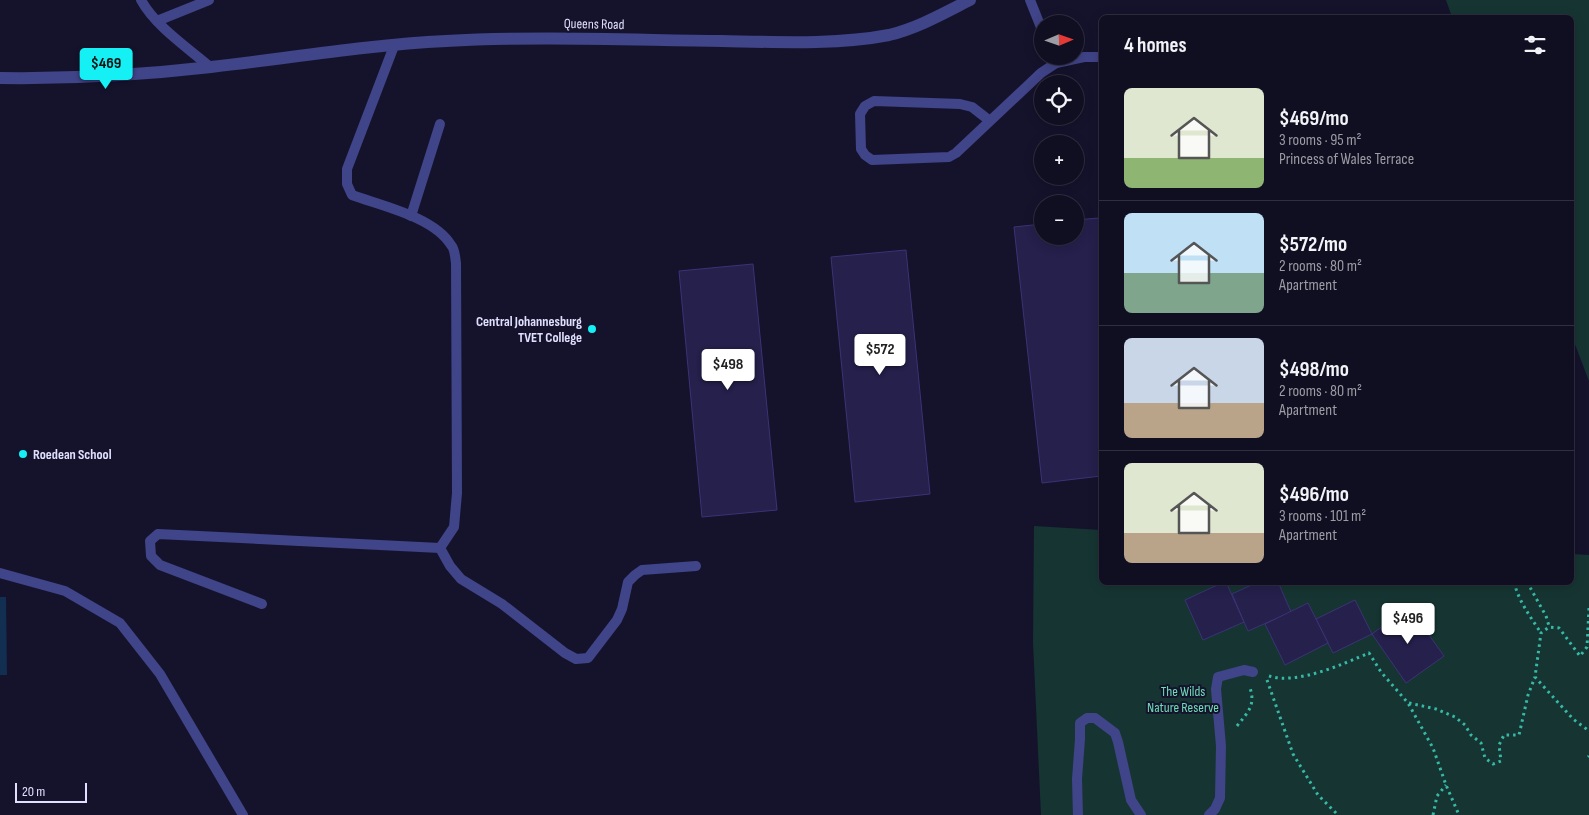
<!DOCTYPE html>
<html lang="en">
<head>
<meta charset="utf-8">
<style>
  body { margin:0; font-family:"Sofia Sans Condensed",sans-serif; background:#19172a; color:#f1f3f6; height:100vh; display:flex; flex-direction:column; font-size:19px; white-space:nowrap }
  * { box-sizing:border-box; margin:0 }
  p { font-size:16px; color:#9c9ca5 }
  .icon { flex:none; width:28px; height:28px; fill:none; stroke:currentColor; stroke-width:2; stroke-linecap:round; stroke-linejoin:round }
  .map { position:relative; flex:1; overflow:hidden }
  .panel { position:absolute; left:1099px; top:15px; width:475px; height:570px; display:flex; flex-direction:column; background:#100e21; border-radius:8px; box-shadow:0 2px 12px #0003,0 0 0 1px #302e3f }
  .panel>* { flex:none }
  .needle { width:32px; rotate:88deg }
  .controls { position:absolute; left:1034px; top:15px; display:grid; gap:10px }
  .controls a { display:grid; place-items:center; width:50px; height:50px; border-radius:50%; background:#100e21; box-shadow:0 2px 12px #0003,0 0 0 1px #302e3f; font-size:25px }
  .scale { position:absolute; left:15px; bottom:12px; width:72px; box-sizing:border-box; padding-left:5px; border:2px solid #e0dffd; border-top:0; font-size:14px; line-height:18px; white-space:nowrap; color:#e0dffd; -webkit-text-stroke:4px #15132c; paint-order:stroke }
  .price { position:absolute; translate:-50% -42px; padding:0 11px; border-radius:5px; background:#fff; color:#222; font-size:16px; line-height:32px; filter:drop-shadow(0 1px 2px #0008) }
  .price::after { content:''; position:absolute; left:50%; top:30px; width:15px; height:11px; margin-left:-8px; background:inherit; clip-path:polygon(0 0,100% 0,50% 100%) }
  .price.current { background:#15f0f4; color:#111 }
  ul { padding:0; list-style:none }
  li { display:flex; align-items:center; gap:15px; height:125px; padding:0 25px }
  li+li { border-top:1px solid #302e3f }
  li span { display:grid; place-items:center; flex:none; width:140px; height:100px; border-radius:8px; color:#555 }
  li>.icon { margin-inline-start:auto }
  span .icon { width:60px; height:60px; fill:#fffc; stroke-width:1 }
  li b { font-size:21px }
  h2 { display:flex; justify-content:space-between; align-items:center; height:60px; padding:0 25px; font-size:21px }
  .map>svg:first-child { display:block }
</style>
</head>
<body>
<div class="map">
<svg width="1589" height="815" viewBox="0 0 1589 815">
  <rect width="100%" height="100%" fill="#15132c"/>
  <!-- green -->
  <g fill="#163532">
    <path d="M1446 0H1589V381L1571 334V18L1452 17Z"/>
    <path d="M1034 526 1101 530V582H1571V554L1589 555V815H1041L1033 642Z"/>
  </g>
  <!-- water -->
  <path fill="#122e50" d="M0 597H6L7 675H0Z"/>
  <!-- building -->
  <g fill="#25204c" stroke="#3b3376">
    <path d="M1099 218 1101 243V476L1042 483 1014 227 1042 224V236H1075V220Z"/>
    <path d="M906 250 930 494 855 502 831 257Z"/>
    <path d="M753 264 777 510 702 517 679 271Z"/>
    <path d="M1224 582H1226L1244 622 1203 640 1185 600Z"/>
    <path d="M1258 582H1278L1291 612 1248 631 1232 594Z"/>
    <path d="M1355 600 1372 634 1333 653 1316 619Z"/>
    <path d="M1308 603 1328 643 1285 665 1265 624Z"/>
    <path d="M1409 607 1444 656 1406 683 1372 634Z"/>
  </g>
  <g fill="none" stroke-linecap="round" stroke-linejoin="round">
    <!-- path -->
    <g stroke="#37b9a7" stroke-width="3" stroke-dasharray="2.5 4" stroke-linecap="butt">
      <path d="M1514 582C1519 602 1530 616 1541 633"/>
      <path d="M1527 582 1546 616 1549 626"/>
      <path d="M1589 608 1587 647 1580 656 1559 628 1549 627 1541 633 1535 677 1573 719 1589 731"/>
      <path d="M1269 676C1297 685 1343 664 1369 653L1381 672 1408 703 1433 748 1446 785 1459 815"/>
      <path d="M1267 680 1293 754 1318 795 1338 815"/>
      <path d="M1409 703 1436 709 1455 717 1465 725 1471 735 1481 743 1485 758 1493 764 1501 761 1499 745 1504 735H1519L1528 695 1535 677"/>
      <path d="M1237 726C1247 713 1256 706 1250 688"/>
      <path d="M1588 757 1589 756"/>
      <path d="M1433 815 1437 796 1446 785"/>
    </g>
    <!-- lane -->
    <g stroke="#404488" stroke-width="10">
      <path d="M141 0C155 26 188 48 210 67"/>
      <path d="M1030 0 1042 30"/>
      <path d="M157 21 209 0"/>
      <path d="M1056 63 1084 57H1101"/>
      <path d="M990 121 972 107 960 104 874 101 865 106 860 114 861 149 865 155 872 160 949 157 956 153 1041 73 1056 63 1053 56"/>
      <path d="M411 216 440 124"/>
      <path d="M440 548 450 566 461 579 502 604 565 653 576 659 588 658 617 620 622 609 628 582 635 575 642 570 696 566"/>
      <path d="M0 573 65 591 120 623 160 674 243 815"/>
      <path d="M262 604 160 565 151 556 150 541 158 534 440 548 454 527 457 493 456 263C455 257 455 249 451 245 434 217 382 206 352 195L347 184V169L394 46"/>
      <path d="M1078 815 1077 779 1080 739V723L1087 718H1095L1115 733 1118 742 1131 800 1141 815"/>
      <path d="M1209 815 1215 809 1220 798 1221 746 1216 689 1218 677 1244 670 1253 672"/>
    </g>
    <!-- street -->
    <path stroke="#404488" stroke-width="12" d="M0 78C71 79 141 75 211 67 290 58 367 45 446 41 538 36 630 40 722 41 774 42 838 45 889 35 918 28 944 13 970 0"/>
  </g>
  <!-- markers -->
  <g fill="#15f0f4" stroke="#15132c" stroke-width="2">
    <circle cx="592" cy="329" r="5"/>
    <circle cx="23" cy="454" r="5"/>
  </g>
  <g text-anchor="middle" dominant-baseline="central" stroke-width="4" stroke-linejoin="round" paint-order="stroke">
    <!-- street labels -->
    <g font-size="14" fill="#e0dffd" stroke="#15132c">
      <text transform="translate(594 24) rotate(1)">Queens Road</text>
    </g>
    <!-- poi labels -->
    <g font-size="14" font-weight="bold" fill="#e0dffd" stroke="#15132c" text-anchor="end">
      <text x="582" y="321">Central Johannesburg<tspan x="582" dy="16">TVET College</tspan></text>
      <text x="33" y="454" text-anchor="start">Roedean School</text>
    </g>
    <!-- park labels -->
    <g font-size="14" fill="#6ddcb7" stroke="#15132c">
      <text x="1183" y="691">The Wilds<tspan x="1183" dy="16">Nature Reserve</tspan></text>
    </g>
  </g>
</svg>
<div class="controls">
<a><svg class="needle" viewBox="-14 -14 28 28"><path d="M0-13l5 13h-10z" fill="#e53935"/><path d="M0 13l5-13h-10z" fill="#9c9ca5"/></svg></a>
<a><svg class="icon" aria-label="locate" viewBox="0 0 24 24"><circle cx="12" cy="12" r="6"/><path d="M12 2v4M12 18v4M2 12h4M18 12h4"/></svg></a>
<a>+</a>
<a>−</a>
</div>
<div class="scale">20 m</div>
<b class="price current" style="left:106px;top:90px">$469</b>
<b class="price" style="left:880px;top:376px">$572</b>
<b class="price" style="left:728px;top:391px">$498</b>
<b class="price" style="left:1408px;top:645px">$496</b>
<section class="panel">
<h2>4 homes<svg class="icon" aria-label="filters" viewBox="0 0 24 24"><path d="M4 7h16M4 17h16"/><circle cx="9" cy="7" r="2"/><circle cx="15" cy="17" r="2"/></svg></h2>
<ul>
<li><span style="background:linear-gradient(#dfe7d0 70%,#8fb573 0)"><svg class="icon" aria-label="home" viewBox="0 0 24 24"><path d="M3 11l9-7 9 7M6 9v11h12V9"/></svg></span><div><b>$469/mo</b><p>3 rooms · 95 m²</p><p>Princess of Wales Terrace</p></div></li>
<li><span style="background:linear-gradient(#bfe0f5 60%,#7fa58c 0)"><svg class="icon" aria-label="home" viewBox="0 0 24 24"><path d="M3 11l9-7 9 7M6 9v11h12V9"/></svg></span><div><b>$572/mo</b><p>2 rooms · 80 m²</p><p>Apartment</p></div></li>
<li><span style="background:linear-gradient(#c9d6e8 65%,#b9a48a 0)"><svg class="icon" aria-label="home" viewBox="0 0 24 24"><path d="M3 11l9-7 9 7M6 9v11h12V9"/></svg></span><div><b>$498/mo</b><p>2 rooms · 80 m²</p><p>Apartment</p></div></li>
<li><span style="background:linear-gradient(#dfe7d0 70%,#b9a48a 0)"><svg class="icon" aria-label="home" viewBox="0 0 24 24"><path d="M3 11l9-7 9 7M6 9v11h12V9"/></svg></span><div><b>$496/mo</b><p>3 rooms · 101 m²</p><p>Apartment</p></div></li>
</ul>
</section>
</div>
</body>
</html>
